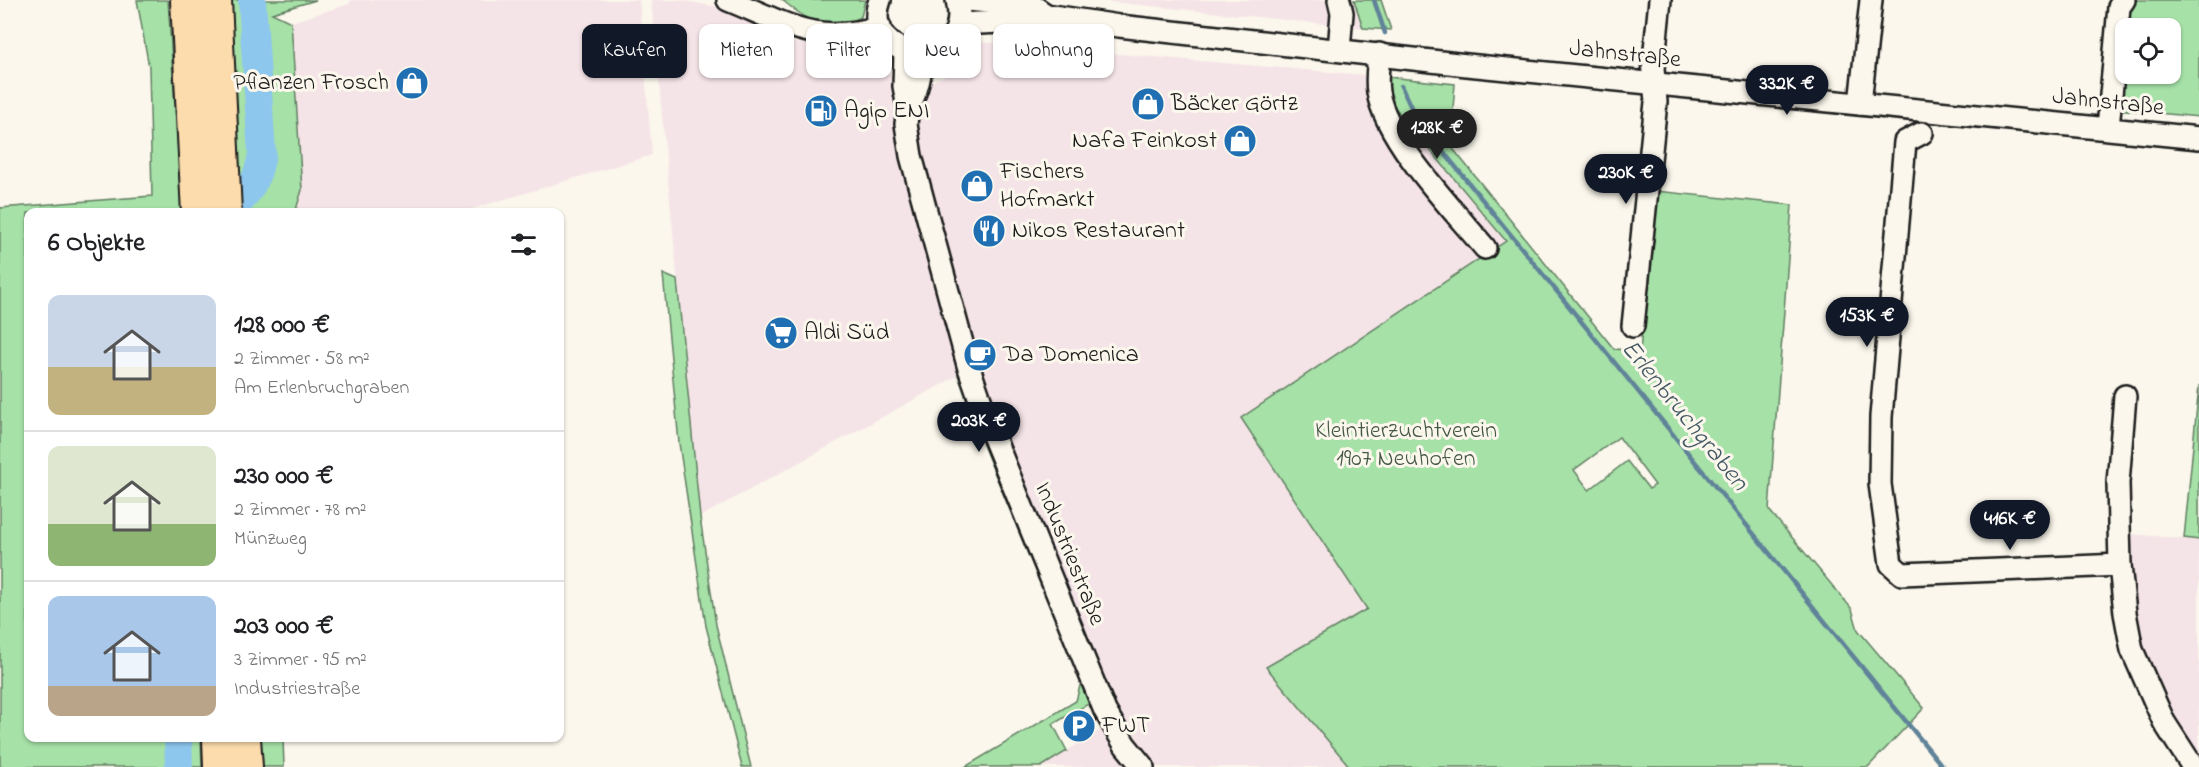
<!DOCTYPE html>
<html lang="de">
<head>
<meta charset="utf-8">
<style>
  body { margin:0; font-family:"Indie Flower",sans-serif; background:#f2f2f2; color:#202124; height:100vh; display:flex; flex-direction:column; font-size:22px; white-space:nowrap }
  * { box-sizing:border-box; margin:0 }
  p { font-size:20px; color:#757577 }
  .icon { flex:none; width:33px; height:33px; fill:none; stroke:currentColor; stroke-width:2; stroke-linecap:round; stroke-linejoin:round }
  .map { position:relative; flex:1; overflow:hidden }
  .sheet { position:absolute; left:24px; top:208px; width:540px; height:534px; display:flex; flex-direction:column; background:#fff; border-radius:12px; box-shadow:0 2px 4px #0004 }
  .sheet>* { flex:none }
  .banner { position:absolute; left:582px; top:24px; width:570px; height:54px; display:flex; gap:12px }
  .tools { position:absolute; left:2115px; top:18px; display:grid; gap:12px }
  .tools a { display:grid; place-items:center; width:66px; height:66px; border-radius:12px; background:#fff; box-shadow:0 2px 4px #0004; font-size:30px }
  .price { position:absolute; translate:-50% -51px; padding:0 14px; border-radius:21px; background:#111827; color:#fff; font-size:20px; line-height:39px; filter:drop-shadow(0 2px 3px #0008) }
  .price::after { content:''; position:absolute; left:50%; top:36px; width:18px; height:14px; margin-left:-9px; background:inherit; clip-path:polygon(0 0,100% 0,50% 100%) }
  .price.active { background:#222; color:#fff }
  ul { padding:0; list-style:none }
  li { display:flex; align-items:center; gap:18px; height:150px; padding:0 24px }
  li+li { border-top:2px solid #e0e0e0 }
  li span { display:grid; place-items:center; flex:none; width:168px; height:120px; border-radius:12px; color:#555 }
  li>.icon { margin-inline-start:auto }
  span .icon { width:72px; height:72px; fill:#fffc; stroke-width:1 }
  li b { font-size:26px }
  h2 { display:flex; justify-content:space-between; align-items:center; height:72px; padding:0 24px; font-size:26px }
  .chip { padding:0 21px; border-radius:12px; background:#fff; box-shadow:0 2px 4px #0004; font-size:21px; line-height:54px }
  .chip.active { background:#111827; color:#fff }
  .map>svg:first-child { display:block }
</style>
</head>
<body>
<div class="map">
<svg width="2199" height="767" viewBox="0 0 2199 767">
  <rect width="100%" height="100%" fill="#fbf7ec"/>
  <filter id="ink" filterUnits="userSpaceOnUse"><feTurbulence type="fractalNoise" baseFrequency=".0167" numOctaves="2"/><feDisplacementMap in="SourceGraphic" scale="12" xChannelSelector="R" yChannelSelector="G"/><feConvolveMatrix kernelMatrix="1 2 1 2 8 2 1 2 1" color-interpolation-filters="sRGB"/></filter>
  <g filter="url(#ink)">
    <!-- built -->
    <g fill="#f5e4e7">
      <path d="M351 0H639L652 155 459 213H295L302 190 291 22 349 4Z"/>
      <path d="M651 0H680L740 11 788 42 863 53 884 72 908 81 931 82 949 74 971 55 980 42 1388 77V98L1506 241 1241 418 1367 609 1267 667 1350 767H1041L1105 727 961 374 700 517Z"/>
      <path d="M1100 0H1354L1363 28 1102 1Z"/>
      <path d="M2130 534 2199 540V753L2175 715 2143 649 2131 568Z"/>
    </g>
    <!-- green -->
    <g fill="#a6e1a7" stroke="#617e62" stroke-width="1.5" fill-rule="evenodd">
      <path d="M137 0H168L182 213H28V738H201L202 767H0V208L152 196 149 67Z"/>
      <path d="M229 0H316L272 13 291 22 302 190 295 213H239Z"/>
      <path d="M782 0H865L861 17C824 35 812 23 782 0Z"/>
      <path d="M1354 0H1381L1391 30 1363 28Z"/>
      <path d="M2132 0H2199V117L2116 109 2126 9ZM2126 28H2170V74H2126Z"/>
      <path d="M1388 77 1455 84 1450 145 1614 349 1640 351 1656 191 1792 205 1769 510 1852 609 1858 630 1924 708 1868 767H1350L1266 667 1367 609 1241 418 1506 241 1387 98ZM1619 437 1655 485 1649 489 1627 461 1589 490 1574 470Z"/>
      <path d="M663 274 677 280 700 517 716 625 751 767H742L706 626 679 443Z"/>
      <path d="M961 373 1092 702 1053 724 1067 751 1041 767H965L1076 701 1081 682 978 433 958 375Z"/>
      <path d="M2199 385V540L2184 538Z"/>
      <path d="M258 738H283L284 767H259Z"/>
    </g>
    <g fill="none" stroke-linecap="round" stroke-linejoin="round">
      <!-- stream -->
      <g stroke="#608399" stroke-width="4.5">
        <path d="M1374 0 1385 33"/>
        <path d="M1401 86 1416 118 1943 767"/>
      </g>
      <!-- river -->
      <g stroke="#8ec7ed" stroke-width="28">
        <path d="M230 213C249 192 257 183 262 154L252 0"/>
        <path d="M178 738 179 767"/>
      </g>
      <!-- minor casing -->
      <g stroke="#1c1c1c" stroke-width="26">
        <g id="minor">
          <path d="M728 0C788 24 813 45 880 27"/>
          <path d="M880 0C857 63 975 76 957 0"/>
          <path d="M967 0 1033 6 1046 15"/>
          <path d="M1339 0 1342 13 1339 50"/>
          <path d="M958 24 1027 21 1046 15 1119 26 1467 65 2199 138"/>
          <path d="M905 52 904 86 908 108 906 124 911 156 968 365 990 428 1105 711 1125 745 1143 767"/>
          <path d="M1379 54C1378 67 1376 79 1378 92 1385 139 1454 211 1485 248"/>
          <path d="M1860 104 1871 0"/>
          <path d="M908 108C918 90 921 74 922 54"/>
          <path d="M2108 128 2119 7 2124 0"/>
          <path d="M1922 133 1905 142 1881 417 1880 484 1891 564 1902 574 2120 565"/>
          <path d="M1633 326 1656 102 1653 69 1660 0"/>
          <path d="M2125 396 2118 483 2120 565 2125 613 2132 650 2164 722 2193 767"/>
        </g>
      </g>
      <!-- highway casing -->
      <g stroke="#1c1c1c" stroke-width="36">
        <g id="highway">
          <path d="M187 0 198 213"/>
          <path d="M215 0 225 213"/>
          <path d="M219 738 220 767"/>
          <path d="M244 738 246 767"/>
        </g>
      </g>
      <!-- minor -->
      <use href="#minor" stroke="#fbf7ec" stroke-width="21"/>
      <!-- highway -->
      <use href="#highway" stroke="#fcdcac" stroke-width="32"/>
    </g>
  </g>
  <!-- icons -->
  <defs>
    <g id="shop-disc" transform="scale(1.725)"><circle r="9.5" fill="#1f6fb2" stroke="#fbf7ec"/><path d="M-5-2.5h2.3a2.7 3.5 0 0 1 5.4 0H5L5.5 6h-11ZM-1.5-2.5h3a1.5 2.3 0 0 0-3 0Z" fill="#fff"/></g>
    <g id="fuel-disc" transform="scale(1.725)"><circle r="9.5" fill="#1f6fb2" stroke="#fbf7ec"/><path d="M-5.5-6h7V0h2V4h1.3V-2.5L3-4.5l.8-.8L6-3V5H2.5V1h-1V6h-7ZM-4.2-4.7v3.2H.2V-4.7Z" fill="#fff"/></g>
    <g id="restaurant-disc" transform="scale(1.725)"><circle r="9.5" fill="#1f6fb2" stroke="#fbf7ec"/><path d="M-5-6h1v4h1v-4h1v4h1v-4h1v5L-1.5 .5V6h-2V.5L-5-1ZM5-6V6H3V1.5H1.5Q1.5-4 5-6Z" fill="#fff"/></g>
    <g id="supermarket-disc" transform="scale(1.725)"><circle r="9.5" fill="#1f6fb2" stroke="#fbf7ec"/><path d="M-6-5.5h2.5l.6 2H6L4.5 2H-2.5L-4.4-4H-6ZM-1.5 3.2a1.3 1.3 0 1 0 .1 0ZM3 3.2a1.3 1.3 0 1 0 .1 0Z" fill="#fff"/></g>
    <g id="cafe-disc" transform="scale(1.725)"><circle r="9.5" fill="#1f6fb2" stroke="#fbf7ec"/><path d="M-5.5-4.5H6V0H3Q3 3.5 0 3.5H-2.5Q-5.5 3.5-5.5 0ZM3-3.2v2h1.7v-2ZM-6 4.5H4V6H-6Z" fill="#fff"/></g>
    <g id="parking-disc" transform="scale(1.725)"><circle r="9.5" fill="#1f6fb2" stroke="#fbf7ec"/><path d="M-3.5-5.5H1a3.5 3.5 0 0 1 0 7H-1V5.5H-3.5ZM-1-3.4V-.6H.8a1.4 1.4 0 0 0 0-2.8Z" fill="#fff"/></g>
  </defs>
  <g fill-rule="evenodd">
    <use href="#shop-disc" x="412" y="83"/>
    <use href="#shop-disc" x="1148" y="104"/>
    <use href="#fuel-disc" x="821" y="111"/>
    <use href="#shop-disc" x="1240" y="141"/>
    <use href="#shop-disc" x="977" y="186"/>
    <use href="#restaurant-disc" x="989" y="231"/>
    <use href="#supermarket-disc" x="781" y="333"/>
    <use href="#cafe-disc" x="980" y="355"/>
    <use href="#parking-disc" x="1079" y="726"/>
  </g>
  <g text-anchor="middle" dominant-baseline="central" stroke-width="6" stroke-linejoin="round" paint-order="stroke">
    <!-- street labels -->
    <g font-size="24" fill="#1c1c1c" stroke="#fbf7ec">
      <text transform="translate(1625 55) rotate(6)">Jahnstraße</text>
      <text transform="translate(2108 103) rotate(6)">Jahnstraße</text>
      <text transform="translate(1069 554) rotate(68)">Industriestraße</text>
    </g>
    <!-- poi labels -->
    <g font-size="24" fill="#1c1c1c" stroke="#fbf7ec" text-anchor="start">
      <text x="389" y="83" text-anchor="end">Pflanzen Frosch</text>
      <text x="1171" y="104">Bäcker Görtz</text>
      <text x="844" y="111">Agip ENI</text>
      <text x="1217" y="141" text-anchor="end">Nafa Feinkost</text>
      <text x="1000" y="172">Fischers<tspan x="1000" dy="28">Hofmarkt</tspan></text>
      <text x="1012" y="231">Nikos Restaurant</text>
      <text x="804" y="333">Aldi Süd</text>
      <text x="1003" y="355">Da Domenica</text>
      <text x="1102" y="726">FWT</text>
    </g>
    <!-- park labels -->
    <g font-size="24" fill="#455746" stroke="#fbf7ec">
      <text x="1406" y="431">Kleintierzuchtverein<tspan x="1406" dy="28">1907 Neuhofen</tspan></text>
    </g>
    <!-- water labels -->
    <g font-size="26" font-style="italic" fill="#445865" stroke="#fbf7ec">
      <text transform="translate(1684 416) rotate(51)">Erlenbruchgraben</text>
    </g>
  </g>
</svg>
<div class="tools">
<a><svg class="icon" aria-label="locate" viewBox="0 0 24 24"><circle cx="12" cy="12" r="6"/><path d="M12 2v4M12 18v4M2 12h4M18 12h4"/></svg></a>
</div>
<b class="price" style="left:1787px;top:116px">332K €</b>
<b class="price active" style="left:1437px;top:160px">128K €</b>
<b class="price" style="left:1626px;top:205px">230K €</b>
<b class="price" style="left:1867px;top:348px">153K €</b>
<b class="price" style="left:979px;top:453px">203K €</b>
<b class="price" style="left:2010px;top:551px">416K €</b>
<div class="banner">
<a class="chip active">Kaufen</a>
<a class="chip">Mieten</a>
<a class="chip">Filter</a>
<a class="chip">Neu</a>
<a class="chip">Wohnung</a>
</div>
<section class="sheet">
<h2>6 Objekte<svg class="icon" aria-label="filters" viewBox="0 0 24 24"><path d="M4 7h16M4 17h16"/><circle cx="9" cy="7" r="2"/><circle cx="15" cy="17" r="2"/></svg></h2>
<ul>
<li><span style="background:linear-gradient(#c9d6e8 60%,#c2b280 0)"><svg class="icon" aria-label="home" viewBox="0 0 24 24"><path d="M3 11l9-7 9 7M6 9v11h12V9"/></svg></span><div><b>128 000 €</b><p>2 Zimmer · 58 m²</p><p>Am Erlenbruchgraben</p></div></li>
<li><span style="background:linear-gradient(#dfe7d0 65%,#8fb573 0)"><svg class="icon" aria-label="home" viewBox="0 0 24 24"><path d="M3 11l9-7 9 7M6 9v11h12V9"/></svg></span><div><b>230 000 €</b><p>2 Zimmer · 78 m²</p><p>Münzweg</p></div></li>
<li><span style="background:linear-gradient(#a9c7e8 75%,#b9a48a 0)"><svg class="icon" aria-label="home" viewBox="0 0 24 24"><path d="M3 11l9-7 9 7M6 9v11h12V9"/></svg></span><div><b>203 000 €</b><p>3 Zimmer · 95 m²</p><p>Industriestraße</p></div></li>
</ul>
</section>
</div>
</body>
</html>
